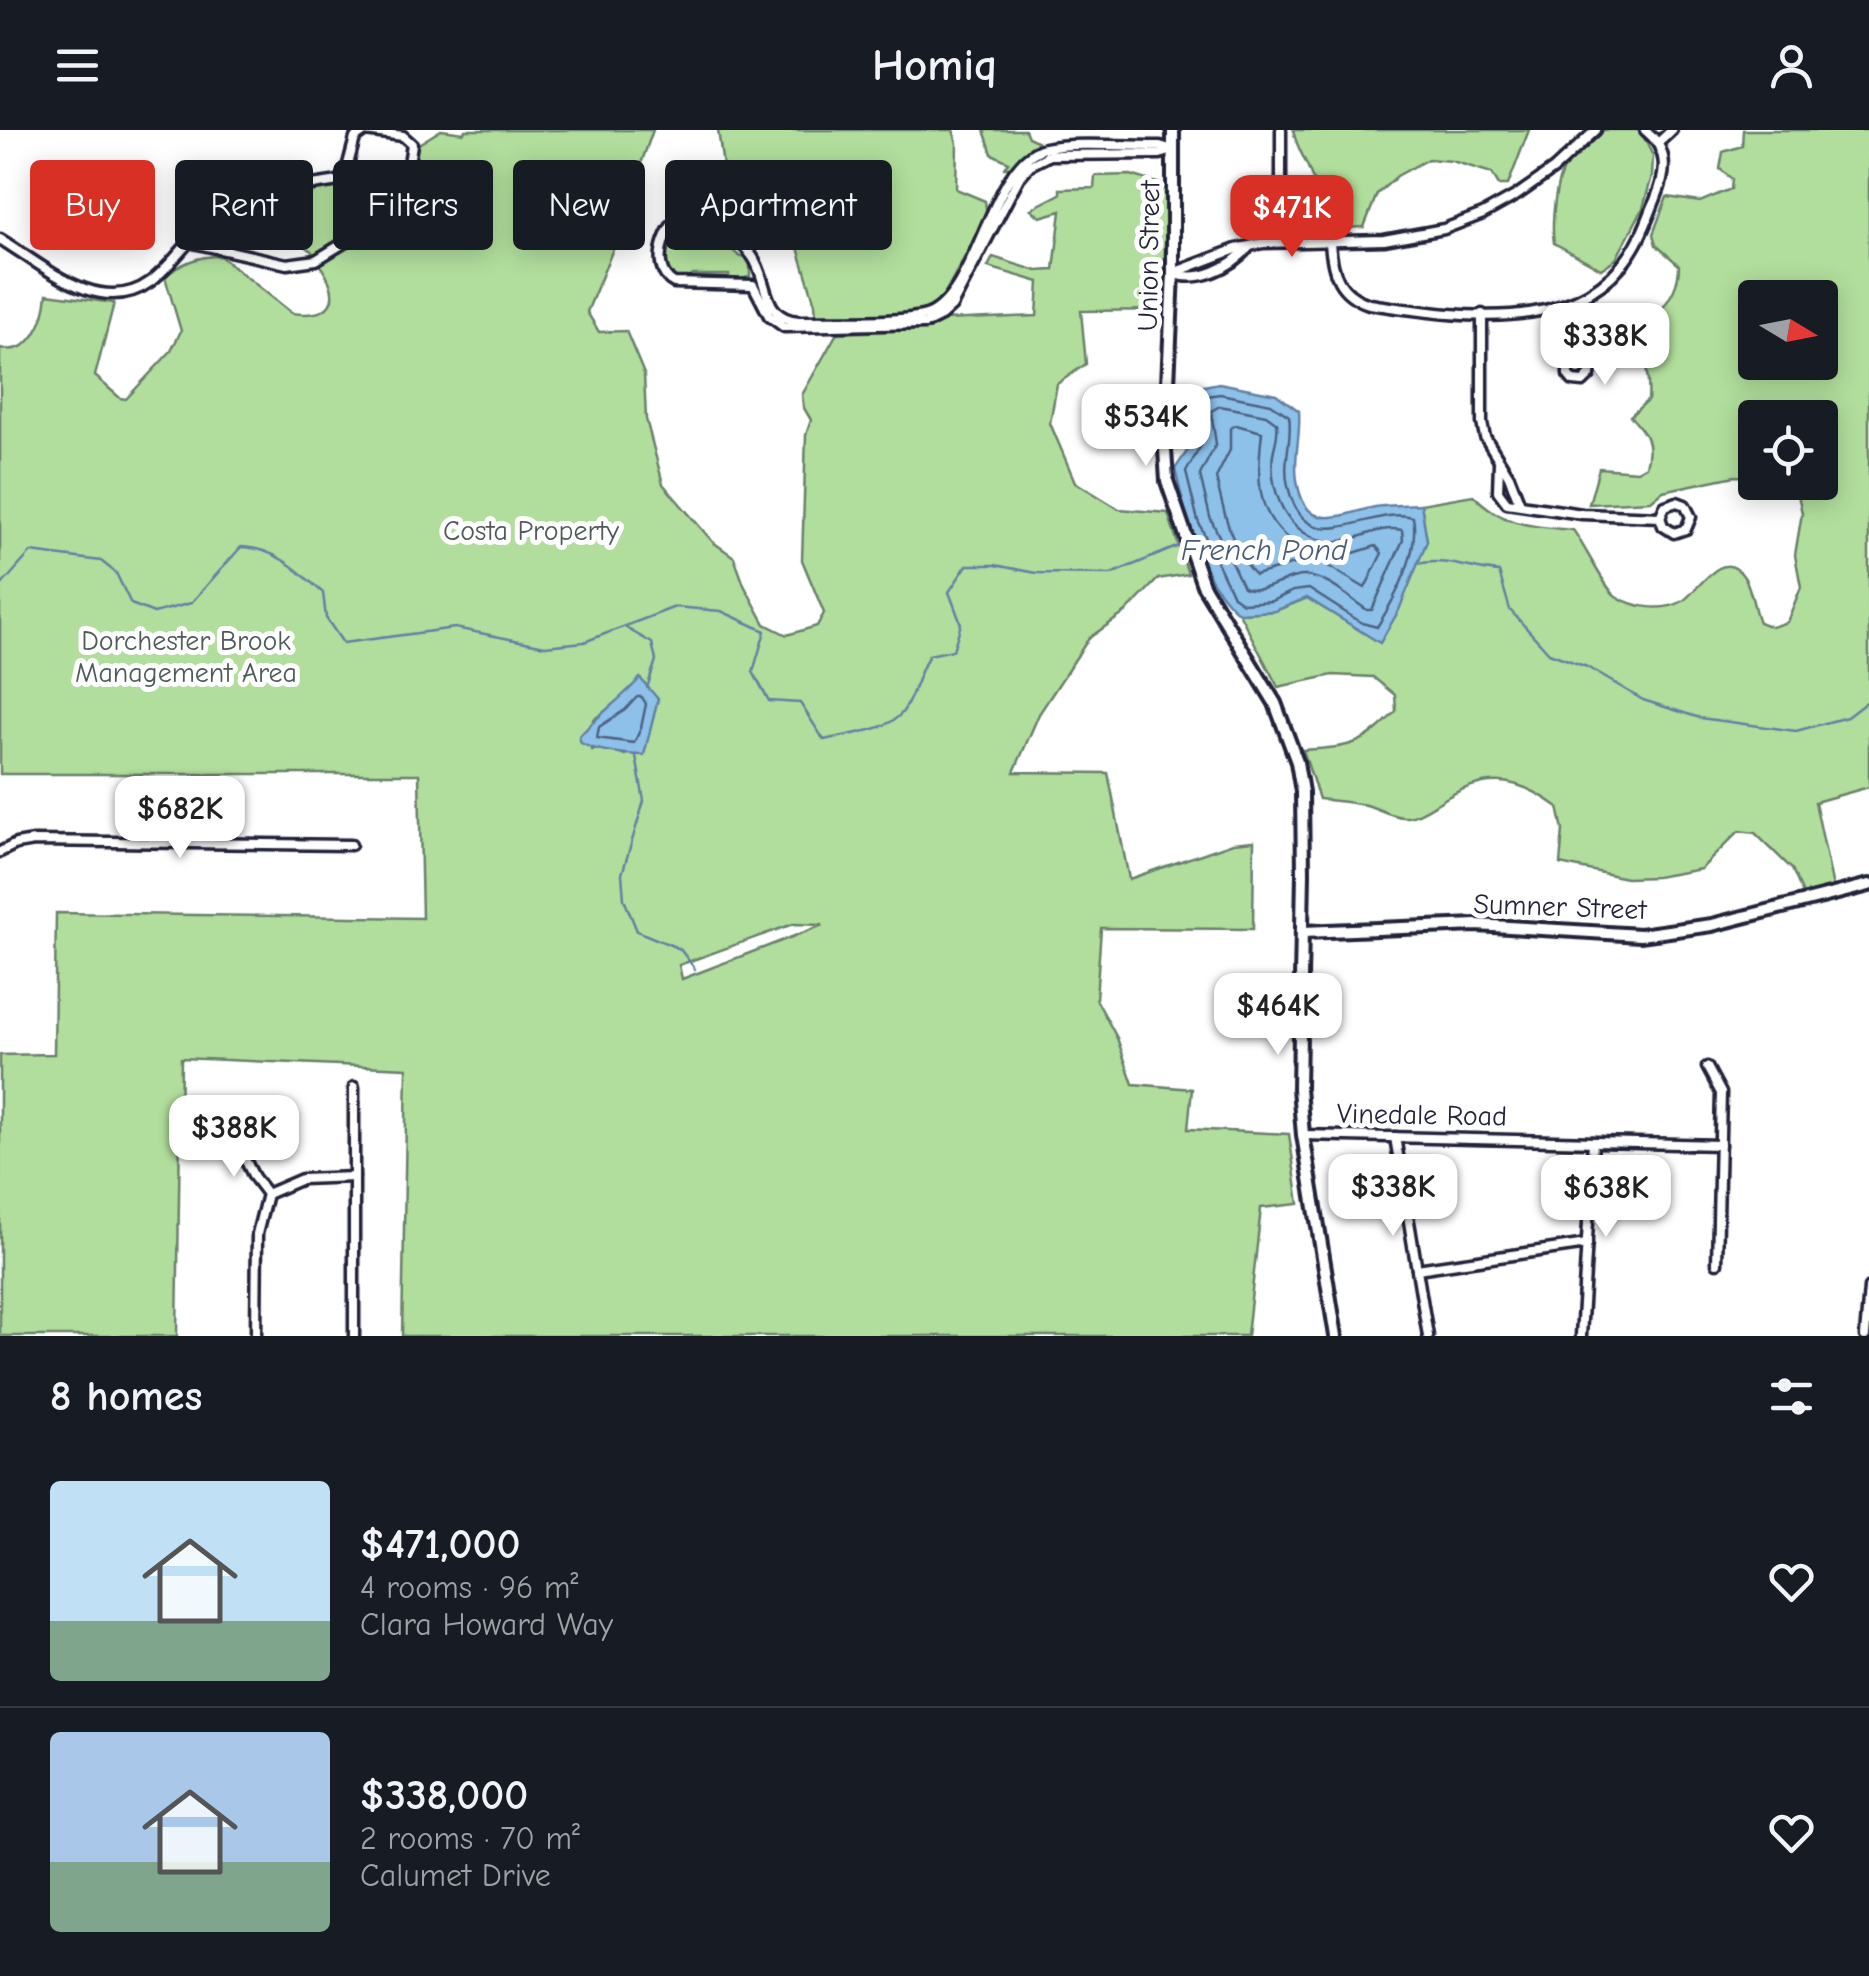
<!DOCTYPE html>
<html lang="en">
<head>
<meta charset="utf-8">
<style>
  body { margin:0; font-family:"Comic Neue",sans-serif; background:#20242c; color:#f1f3f6; height:100vh; display:flex; flex-direction:column; font-size:38px; white-space:nowrap }
  * { box-sizing:border-box; margin:0 }
  p { font-size:32px; color:#9ea1a6 }
  .icon { flex:none; width:55px; height:55px; fill:none; stroke:currentColor; stroke-width:2; stroke-linecap:round; stroke-linejoin:round }
  .map { position:relative; height:1206px; overflow:hidden }
  .panel { display:flex; flex-direction:column; background:#171b24; flex:1 }
  .panel>* { flex:none }
  .top-card { position:absolute; left:30px; top:30px; width:1000px; height:90px; display:flex; gap:20px }
  .needle { width:65px; rotate:100deg }
  .buttons { position:absolute; left:1738px; top:150px; display:grid; gap:20px }
  .buttons a { display:grid; place-items:center; width:100px; height:100px; border-radius:10px; background:#171b24; box-shadow:0 5px 25px #0003; font-size:50px }
  .price { position:absolute; translate:-50% -85px; padding:0 22px; border-radius:20px; background:#fff; color:#222; font-size:32px; line-height:65px; filter:drop-shadow(0 2px 5px #0008) }
  .price::after { content:''; position:absolute; left:50%; top:60px; width:30px; height:22px; margin-left:-15px; background:inherit; clip-path:polygon(0 0,100% 0,50% 100%) }
  .price.on { background:#d93025; color:#fff }
  ul { padding:0; list-style:none }
  li { display:flex; align-items:center; gap:30px; height:250px; padding:0 50px }
  li+li { border-top:2px solid #363941 }
  li span { display:grid; place-items:center; flex:none; width:280px; height:200px; border-radius:10px; color:#555 }
  li>.icon { margin-inline-start:auto }
  span .icon { width:120px; height:120px; fill:#fffc; stroke-width:1 }
  li b { font-size:42px }
  h2 { display:flex; justify-content:space-between; align-items:center; height:120px; padding:0 50px; font-size:42px }
  .pill { padding:0 35px; border-radius:10px; background:#171b24; box-shadow:0 5px 25px #0003; font-size:35px; line-height:90px }
  .pill.on { background:#d93025; color:#fff }
  header { display:flex; justify-content:space-between; align-items:center; height:130px; padding:0 50px; background:#171b24; font-size:45px; font-weight:700 }
  .map>svg:first-child { display:block }
</style>
</head>
<body>
<header><svg class="icon" aria-label="menu" viewBox="0 0 24 24"><path d="M4 6h16M4 12h16M4 18h16"/></svg>Homiq<svg class="icon" aria-label="person" viewBox="0 0 24 24"><circle cx="12" cy="8" r="4"/><path d="M4 21q1-7 8-7t8 7"/></svg></header>
<div class="map">
<svg width="1869" height="1206" viewBox="0 0 1869 1206">
  <rect width="100%" height="100%" fill="#fff"/>
  <filter id="ink" filterUnits="userSpaceOnUse"><feTurbulence type="fractalNoise" baseFrequency=".01" numOctaves="2"/><feDisplacementMap in="SourceGraphic" scale="20" xChannelSelector="R" yChannelSelector="G"/><feConvolveMatrix kernelMatrix="1 2 1 2 8 2 1 2 1" color-interpolation-filters="sRGB"/></filter>
  <g filter="url(#ink)">
    <!-- green -->
    <g fill="#b1de9c" stroke="#6a806c" stroke-width="2.5" fill-rule="evenodd">
      <path d="M441 0 464 3 465 0H653L632 59 627 85 587 182 599 202 626 201 644 244 646 289 663 354 713 412 734 427 744 455 765 494 787 505 817 496 824 483 802 430 806 305 811 290 804 278 802 265 837 203 920 200 945 190 1037 186 1039 152 988 137 993 127 1037 141 1054 140 1061 81 1040 87 1031 79 1060 64V59L1094 58 1095 46 1131 45 1167 56 1163 180 1081 181 1086 234 1057 254 1050 293 1075 352 1119 379 1168 383 1188 444 1158 449 1126 482 1089 508 1039 584 1014 642 1108 643 1129 749 1233 713 1254 711 1253 799 1101 798 1096 869 1117 908 1133 954 1192 959 1188 999 1289 1004 1299 1074 1261 1078 1247 1206H402L407 938 181 928 177 1206H0V925L54 924 56 783 422 788 419 644H0V218C32 227 45 189 47 164L114 173 95 246 120 268 126 269 171 221 181 201 165 147C180 133 200 126 220 126L292 183C331 188 343 171 322 138 318 132 314 122 308 118 297 109 282 112 272 102L283 64 409 49 417 15ZM640 549C647 585 664 605 625 625L611 619 592 620 593 590 619 572ZM793 794 823 795 682 849 679 835Z"/>
      <path d="M718 0H953L957 13 956 59 985 71 987 86 942 168 923 183 816 186 815 174 792 98 724 43Z"/>
      <path d="M984 0H1025L1028 7 1037 11V16L1014 37 1005 38 1009 32 992 24Z"/>
      <path d="M1293 0H1529L1508 55H1499L1492 43 1452 31 1428 29 1397 46 1377 64 1364 97 1344 98C1323 78 1318 63 1308 37 1302 24 1296 15 1293 0Z"/>
      <path d="M1599 0H1640L1653 26 1652 46 1643 78 1616 129 1601 139 1554 113C1551 94 1555 49 1566 35 1577 23 1594 16 1599 0Z"/>
      <path d="M1743 0H1869V657L1815 672 1833 757 1803 764 1792 739 1755 703 1739 701 1701 739 1656 747 1626 748 1560 734 1563 700 1558 677C1515 645 1483 643 1438 673 1428 679 1415 688 1403 687 1390 686 1378 678 1366 675 1350 672 1335 671 1319 669L1303 620C1351 617 1363 616 1396 581L1395 565 1373 547 1333 545 1278 557 1239 483 1275 481 1307 468 1337 486 1427 411 1421 374 1473 365C1505 397 1530 396 1573 400 1583 413 1605 459 1616 466 1634 478 1664 482 1683 471 1699 460 1723 415 1744 447 1752 459 1753 478 1759 492L1772 497 1787 492 1801 457 1795 425 1802 383 1798 365 1782 353 1820 352V288H1755V347L1735 346 1663 361 1651 371 1589 374 1599 338 1637 341 1646 336C1653 313 1646 303 1630 286L1648 270C1651 249 1641 228 1647 207 1656 178 1679 169 1679 135L1656 115 1653 104 1667 67 1700 72 1731 59 1732 49 1720 39 1723 22 1742 16ZM1755 168H1820V232H1755Z"/>
      <path d="M693 82 707 89 703 94 739 126 750 130V147L729 151V145H693L686 152 676 151 662 138C667 110 668 97 693 82Z"/>
    </g>
    <!-- water -->
    <g fill="#8dc1ea" stroke="#6281a4" stroke-width="2.5">
      <path d="M1219 253 1276 264 1299 281C1301 306 1293 328 1297 350 1305 406 1341 384 1375 377 1390 375 1406 375 1421 374L1427 411 1399 480 1380 513 1307 468 1275 481 1239 483C1199 450 1187 388 1175 339L1194 311 1185 268 1194 258Z"/>
      <path d="M640 548 658 569 644 625C628 625 594 621 581 613L579 607C597 585 621 570 640 548Z"/>
    </g>
    <g fill="none" stroke-linecap="round" stroke-linejoin="round">
      <!-- shore -->
      <g stroke="#4d6281" stroke-width="2.5">
        <path d="M1220 264 1271 274 1289 286C1293 310 1282 332 1288 356 1306 436 1369 374 1413 387 1420 423 1396 467 1377 497L1362 493 1309 459 1293 461 1272 471 1243 473 1233 466 1198 391 1186 342 1203 312 1196 271 1201 267Z"/>
        <path d="M1220 276 1266 285 1277 293C1279 305 1275 312 1273 324 1268 366 1292 416 1341 411 1362 409 1380 395 1402 400L1403 410 1372 480H1367C1351 469 1331 451 1312 447 1287 441 1268 467 1243 457L1210 387 1200 345 1216 314 1211 281Z"/>
        <path d="M1236 295 1262 302C1256 356 1255 393 1309 423L1308 430 1255 445C1232 421 1223 379 1216 348L1230 320V298Z"/>
        <path d="M1376 416 1382 423 1365 458 1320 431 1324 425 1344 426Z"/>
        <path d="M637 567H642L646 574 641 598 634 613 597 608 599 597 625 580Z"/>
      </g>
      <!-- stream -->
      <g stroke="#6281a4" stroke-width="2.5">
        <path d="M1417 434C1446 427 1471 440 1499 442L1510 480 1549 523 1587 537 1643 570 1700 588 1796 601 1847 587 1869 570"/>
        <path d="M0 457 31 422 101 431 116 443 131 474 154 483 191 473 241 417C276 418 299 441 323 463L326 488 343 513 455 498 545 516 584 512 675 477 721 481 765 501 753 542 769 571 800 573 824 610C847 604 884 602 901 584 912 572 919 541 929 525L953 520 961 494 949 462 967 435H995L1036 443 1111 444 1179 416"/>
        <path d="M626 498 652 513 656 530 647 558"/>
        <path d="M636 626 644 671 622 744 624 769 637 801 680 819 695 839"/>
      </g>
      <!-- street casing -->
      <g stroke="#22223b" stroke-width="15">
        <g id="street">
          <path d="M1281 0V111"/>
          <path d="M1658 13 1672 0"/>
          <path d="M1160 16 1173 20 1160 24 1050 25 1030 35 1019 48 952 176 941 186 925 194 784 197 769 186 753 155 674 153C645 138 668 79 697 80 715 88 740 110 752 126 769 149 761 189 799 191 826 190 907 193 929 184 978 163 991 31 1045 18 1072 12 1129 16 1160 16Z"/>
          <path d="M0 109C43 135 100 188 150 152 165 141 177 125 189 112L232 67 339 51 346 42 355 8 365 1 403 6 412 14 404 66 398 80 316 130 287 134 189 112"/>
          <path d="M1330 112C1332 142 1338 164 1369 174 1449 185 1563 206 1621 136 1638 117 1647 91 1656 68 1667 42 1669 19 1645 0"/>
          <path d="M1173 143 1236 119 1263 113 1384 110 1444 99 1483 84 1517 65 1554 39 1596 0"/>
          <path d="M1173 143C1199 154 1231 137 1249 117"/>
          <path d="M1558 178 1575 229H1584L1591 237 1590 245 1583 252 1573 251 1568 245V236L1575 229"/>
          <path d="M1482 184V293L1485 307 1509 346 1520 374"/>
          <path d="M1499 333 1498 361 1507 373 1582 384 1660 387 1665 376 1677 372 1685 375 1691 387 1686 399 1674 403 1663 396 1660 387"/>
          <path d="M0 722 16 714 34 711 351 715"/>
          <path d="M1707 937 1721 963 1717 1133"/>
          <path d="M1303 1005 1720 1015"/>
          <path d="M1395 1007 1428 1206"/>
          <path d="M236 1012 254 1047 267 1064"/>
          <path d="M1417 1139 1587 1114"/>
          <path d="M256 1206 257 1104 267 1064 302 1049 354 1047"/>
          <path d="M354 1206V957"/>
          <path d="M1581 1206 1593 1012"/>
          <path d="M1865 1206 1869 1158"/>
        </g>
      </g>
      <!-- secondary casing -->
      <g stroke="#22223b" stroke-width="18">
        <g id="secondary">
          <path d="M1173 0V143L1165 320 1167 351 1203 455 1275 573 1297 632 1302 662 1303 743 1299 958 1303 1005 1336 1206"/>
          <path d="M1303 802 1477 795 1640 805 1712 795 1869 755"/>
        </g>
      </g>
      <!-- street -->
      <use href="#street" stroke="#fff" stroke-width="8"/>
      <!-- secondary -->
      <use href="#secondary" stroke="#fff" stroke-width="10"/>
    </g>
  </g>
  <g text-anchor="middle" dominant-baseline="central" stroke-width="10" stroke-linejoin="round" paint-order="stroke">
    <!-- street labels -->
    <g font-size="28" fill="#22223b" stroke="#fff">
      <text transform="translate(1149 126) rotate(-89)">Union Street</text>
      <text transform="translate(1560 777) rotate(2)">Sumner Street</text>
      <text transform="translate(1422 985) rotate(1)">Vinedale Road</text>
    </g>
    <!-- park labels -->
    <g font-size="28" fill="#4d5a58" stroke="#fff">
      <text x="531" y="401">Costa Property</text>
      <text x="186" y="511">Dorchester Brook<tspan x="186" dy="32">Management Area</tspan></text>
    </g>
    <!-- water labels -->
    <g font-size="30" font-style="italic" fill="#475a78" stroke="#fff">
      <text x="1264" y="420">French Pond</text>
    </g>
  </g>
</svg>
<div class="buttons">
<a><svg class="needle" viewBox="-14 -14 28 28"><path d="M0-13l5 13h-10z" fill="#e53935"/><path d="M0 13l5-13h-10z" fill="#9ea1a6"/></svg></a>
<a><svg class="icon" aria-label="locate" viewBox="0 0 24 24"><circle cx="12" cy="12" r="6"/><path d="M12 2v4M12 18v4M2 12h4M18 12h4"/></svg></a>
</div>
<b class="price on" style="left:1292px;top:130px">$471K</b>
<b class="price" style="left:1605px;top:258px">$338K</b>
<b class="price" style="left:1146px;top:339px">$534K</b>
<b class="price" style="left:180px;top:731px">$682K</b>
<b class="price" style="left:1278px;top:928px">$464K</b>
<b class="price" style="left:234px;top:1050px">$388K</b>
<b class="price" style="left:1393px;top:1109px">$338K</b>
<b class="price" style="left:1606px;top:1110px">$638K</b>
<div class="top-card">
<a class="pill on">Buy</a>
<a class="pill">Rent</a>
<a class="pill">Filters</a>
<a class="pill">New</a>
<a class="pill">Apartment</a>
</div>
</div>
<section class="panel">
<h2>8 homes<svg class="icon" aria-label="filters" viewBox="0 0 24 24"><path d="M4 7h16M4 17h16"/><circle cx="9" cy="7" r="2"/><circle cx="15" cy="17" r="2"/></svg></h2>
<ul>
<li><span style="background:linear-gradient(#bfe0f5 70%,#7fa58c 0)"><svg class="icon" aria-label="home" viewBox="0 0 24 24"><path d="M3 11l9-7 9 7M6 9v11h12V9"/></svg></span><div><b>$471,000</b><p>4 rooms · 96 m²</p><p>Clara Howard Way</p></div><svg class="icon" aria-label="heart" viewBox="0 0 24 24"><path d="M12 20l-8-8c-3-5 5-10 8-4 3-6 11-1 8 4z"/></svg></li>
<li><span style="background:linear-gradient(#a9c7e8 65%,#7fa58c 0)"><svg class="icon" aria-label="home" viewBox="0 0 24 24"><path d="M3 11l9-7 9 7M6 9v11h12V9"/></svg></span><div><b>$338,000</b><p>2 rooms · 70 m²</p><p>Calumet Drive</p></div><svg class="icon" aria-label="heart" viewBox="0 0 24 24"><path d="M12 20l-8-8c-3-5 5-10 8-4 3-6 11-1 8 4z"/></svg></li>
</ul>
</section>
</body>
</html>
